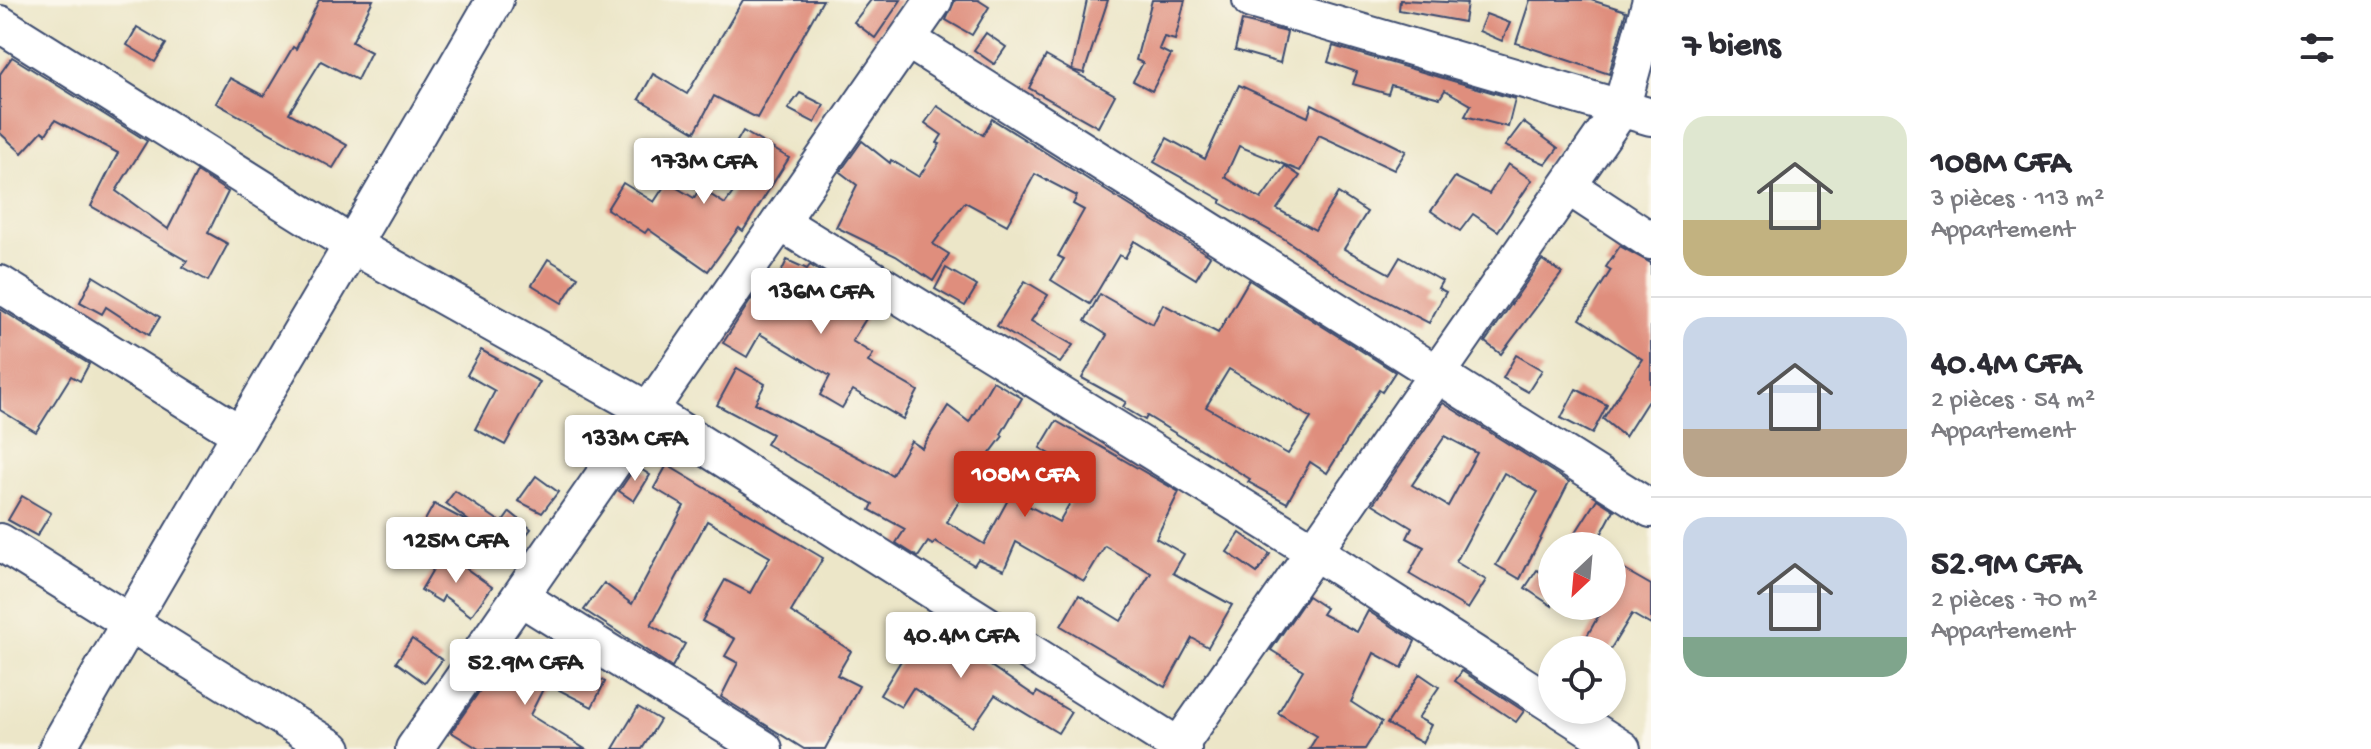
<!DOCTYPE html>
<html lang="fr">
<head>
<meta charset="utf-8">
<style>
  body { margin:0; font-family:"Gochi Hand",sans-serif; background:#f7f7f7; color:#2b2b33; height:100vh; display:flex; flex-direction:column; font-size:30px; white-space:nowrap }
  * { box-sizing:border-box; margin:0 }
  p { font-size:26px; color:#7c7c81 }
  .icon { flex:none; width:44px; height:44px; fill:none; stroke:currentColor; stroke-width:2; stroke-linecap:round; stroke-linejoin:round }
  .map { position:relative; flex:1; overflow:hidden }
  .side { display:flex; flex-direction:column; background:#fff; width:720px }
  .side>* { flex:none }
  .needle { width:52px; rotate:206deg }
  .buttons { position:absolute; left:1538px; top:532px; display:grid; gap:16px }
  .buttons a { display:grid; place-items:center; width:88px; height:88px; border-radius:50%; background:#fff; box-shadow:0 4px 12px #0003; font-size:40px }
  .price { position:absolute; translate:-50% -68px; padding:0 18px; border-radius:8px; background:#fff; color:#222; font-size:26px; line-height:52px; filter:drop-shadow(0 2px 4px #0008) }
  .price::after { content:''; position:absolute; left:50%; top:48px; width:24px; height:18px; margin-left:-12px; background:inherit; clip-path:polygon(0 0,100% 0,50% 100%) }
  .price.on { background:#c8321e; color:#fff }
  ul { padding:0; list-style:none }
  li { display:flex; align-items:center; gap:24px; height:200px; padding:0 32px }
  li+li { border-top:2px solid #e1e1e2 }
  li span { display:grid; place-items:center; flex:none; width:224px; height:160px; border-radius:24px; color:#555 }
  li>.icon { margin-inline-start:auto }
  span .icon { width:96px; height:96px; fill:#fffc; stroke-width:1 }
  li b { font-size:34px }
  h2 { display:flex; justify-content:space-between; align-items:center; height:96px; padding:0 32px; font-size:34px }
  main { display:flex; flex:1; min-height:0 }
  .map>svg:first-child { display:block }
</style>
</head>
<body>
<main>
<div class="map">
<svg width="1651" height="749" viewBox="0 0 1651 749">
  <rect width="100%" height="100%" fill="#fbf7ec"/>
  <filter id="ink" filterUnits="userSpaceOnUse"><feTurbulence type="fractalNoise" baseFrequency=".0125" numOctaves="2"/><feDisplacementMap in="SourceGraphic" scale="16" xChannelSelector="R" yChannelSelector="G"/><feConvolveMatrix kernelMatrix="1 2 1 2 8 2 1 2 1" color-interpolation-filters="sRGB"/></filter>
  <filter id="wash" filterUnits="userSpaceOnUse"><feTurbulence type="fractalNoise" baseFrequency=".006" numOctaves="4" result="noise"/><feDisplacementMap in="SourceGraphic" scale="32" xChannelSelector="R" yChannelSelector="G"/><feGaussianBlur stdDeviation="1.8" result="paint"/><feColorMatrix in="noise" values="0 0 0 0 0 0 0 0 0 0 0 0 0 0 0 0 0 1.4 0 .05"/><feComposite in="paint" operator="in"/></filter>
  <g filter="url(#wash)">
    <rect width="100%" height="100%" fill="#ece6c8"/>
    <g id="blocks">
      <!-- building -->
      <g fill="#df8e7d" fill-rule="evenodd">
        <path d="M319 0H373L352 42 371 52 357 80 321 61 289 113 347 145 333 168 216 103 230 78 264 96 293 47 296 49Z"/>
        <path d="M743 0H823L757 118 714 96 695 132 639 99 653 74 687 94Z"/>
        <path d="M871 0H901L875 38 854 22Z"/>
        <path d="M955 0H978L989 7 972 35 946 20Z"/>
        <path d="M1087 0H1108L1084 73 1072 70Z"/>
        <path d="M1152 0H1185L1175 40 1164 37 1159 49 1171 55 1152 91 1133 81 1143 63 1136 60Z"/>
        <path d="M1400 0 1467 3 1464 22 1399 10Z"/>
        <path d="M1530 0H1591L1626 11 1609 74 1516 43Z"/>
        <path d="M1486 14 1510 23 1502 41 1479 31Z"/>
        <path d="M1242 21 1287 32 1280 63 1235 50Z"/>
        <path d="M137 27 166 44 155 62 127 45Z"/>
        <path d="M986 33 1006 47 994 64 974 50Z"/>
        <path d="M1333 46 1515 99 1508 127 1465 116 1471 105 1445 90 1440 98 1391 85 1388 94 1353 84 1357 72 1328 62Z"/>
        <path d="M1046 56 1115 95 1098 127 1029 88Z"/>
        <path d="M12 57 147 141 116 191 168 229 197 172 228 192 208 233 228 244 208 281 183 267 187 261 91 206 118 153 55 120 46 134 42 131 22 153 0 133V74Z"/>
        <path d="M1239 85 1308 117 1312 104 1406 151 1394 170 1319 135 1300 171 1239 146 1225 177 1261 199 1285 166 1300 176 1277 209 1315 230 1338 193 1367 212 1344 249 1390 274 1400 257 1442 281 1438 288 1446 292 1429 323 1341 278 1283 238 1220 203 1222 200 1154 162 1167 138 1205 159Z"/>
        <path d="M800 93 824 105 815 123 788 109Z"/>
        <path d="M937 106 983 135 992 119 1210 256 1196 279 1134 241 1125 258 1119 255 1090 304 1051 280 1064 259 1058 256 1084 210 1073 204 1077 196 1035 174 1007 225 965 202 933 244 949 254 933 281 896 256 836 227 857 185 840 172 862 141 890 163 891 160 919 177 940 144 937 143 942 135 925 123Z"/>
        <path d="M1523 122 1558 148 1546 164 1505 146Z"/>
        <path d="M743 131 789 158 743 231 739 228 708 271 648 229 645 233 607 209 623 183 654 202 667 182 694 198 700 188 725 204 750 168 729 155Z"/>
        <path d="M1508 164 1532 180 1498 231 1473 214 1460 231 1431 211 1455 177 1489 194Z"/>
        <path d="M1620 246 1651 263V396L1625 437 1603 419 1642 359 1580 319 1611 270 1606 267Z"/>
        <path d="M548 259 578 277 562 303 532 285Z"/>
        <path d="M787 260 807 269 810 265 874 306 852 341 873 354 868 362 918 391 903 419 853 390 842 408 820 395 830 376 760 334 747 357 723 343 752 298 765 306Z"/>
        <path d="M1542 260 1562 273 1501 354 1485 342Z"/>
        <path d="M946 268 977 286 965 306 935 289Z"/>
        <path d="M93 276 160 317 149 335 106 307 102 314 80 302Z"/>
        <path d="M1249 280 1395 372 1382 392 1379 390 1327 473 1310 462 1287 503 1248 482 1250 479 1147 416 1145 420 1123 407 1126 402 1082 378 1107 335 1085 321 1100 294 1153 324 1163 304 1218 333ZM1229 369 1311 418 1288 454 1206 407Z"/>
        <path d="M1025 281 1048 295 1031 321 1073 345 1060 363 997 326Z"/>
        <path d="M0 309 89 364 80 381 71 376 36 432 0 410Z"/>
        <path d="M481 350 540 382 505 445 475 429 495 391 467 375Z"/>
        <path d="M1516 355 1542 370 1528 392 1503 378Z"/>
        <path d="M737 368 765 384 755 403 892 475 911 441 922 448 948 406 969 422 993 381 1022 398 1001 434 1003 436 976 472 947 522 984 544 1010 496 1059 522 1086 475 1040 448 1056 421 1179 492 1156 538 1184 554 1173 573 1232 605 1208 647 1192 638 1165 687 1061 626 1079 595 1121 621 1151 573 1105 546 1084 581 1016 542 1004 570 978 559 974 565 935 542 933 545 928 542 918 557 896 543 905 529 870 510 873 504 766 444 772 434 717 405Z"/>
        <path d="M1576 389 1607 405 1592 434 1561 418Z"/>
        <path d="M1443 403 1569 482 1520 579 1496 565 1538 492 1504 473 1456 562 1486 580 1468 609 1409 574 1424 547 1407 538 1412 528 1373 504ZM1445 436 1477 453 1448 506 1412 485Z"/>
        <path d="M667 465 823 558 791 612 851 651 837 675 859 686 825 749H804L721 697 738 663 725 656 735 639 702 621 725 580 750 593 770 557 707 521 651 625 685 644 672 667 584 610 604 583 632 604 684 506 654 488Z"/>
        <path d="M636 466 650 475 634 501 619 491Z"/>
        <path d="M536 476 558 492 542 513 518 501Z"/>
        <path d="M455 491 502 523 510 512 531 529 511 554 446 503Z"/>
        <path d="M22 496 51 513 37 536 8 520Z"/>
        <path d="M1597 499 1614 510 1595 546H1567Z"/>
        <path d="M434 504 472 524 456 553 418 533Z"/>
        <path d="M1240 533 1270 554 1257 573 1227 552Z"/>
        <path d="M443 552 492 587 471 616 444 596 441 602 421 590Z"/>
        <path d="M1623 569 1651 585V625L1632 614 1610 650H1579L1604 606H1612V587Z"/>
        <path d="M1537 570 1552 579V606L1525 588Z"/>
        <path d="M1308 596 1326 608 1322 614 1357 632 1368 611 1415 641 1402 668 1374 653 1351 702 1382 722 1365 749H1309L1317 736 1278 713 1303 670 1271 650Z"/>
        <path d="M916 615 946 632 945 635 1035 696 1037 692 1071 712 1058 733 995 695 973 727 913 688 901 707 880 695 910 646 901 640Z"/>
        <path d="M412 639 442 660 425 683 396 662Z"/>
        <path d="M542 646 605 682 592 707 546 683 530 715 585 749H479L451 732 492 673 519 688Z"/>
        <path d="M1462 671 1524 711 1516 722 1455 681Z"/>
        <path d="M1420 674 1439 687 1418 718 1431 725 1422 743 1387 724Z"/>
        <path d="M638 707 660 720 642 749H613Z"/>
      </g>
    </g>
  </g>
  <g filter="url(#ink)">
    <use href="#blocks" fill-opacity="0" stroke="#3a4a6e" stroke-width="2"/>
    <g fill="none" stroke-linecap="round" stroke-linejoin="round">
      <!-- minor casing -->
      <g stroke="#3a4a6e" stroke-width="40">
        <g id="minor">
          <path d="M1251 0 1651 117"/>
          <path d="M0 24 354 246 649 411 1183 749"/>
          <path d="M908 40 1651 509"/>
          <path d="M1569 187 1651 241"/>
          <path d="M780 222 1312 550 1552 704"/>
          <path d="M0 284 239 433"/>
          <path d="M0 542 333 749"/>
          <path d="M520 597 764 749"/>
          <path d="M1561 710 1622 749"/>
          <path d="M57 749C200 498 351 251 495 0"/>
          <path d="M414 749 934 0"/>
          <path d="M1177 749 1621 109 1651 0"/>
        </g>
      </g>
      <!-- minor -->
      <use href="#minor" stroke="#fff" stroke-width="36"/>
    </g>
  </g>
</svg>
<div class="buttons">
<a><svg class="needle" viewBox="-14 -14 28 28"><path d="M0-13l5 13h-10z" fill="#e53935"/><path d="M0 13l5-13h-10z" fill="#7c7c81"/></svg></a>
<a><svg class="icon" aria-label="locate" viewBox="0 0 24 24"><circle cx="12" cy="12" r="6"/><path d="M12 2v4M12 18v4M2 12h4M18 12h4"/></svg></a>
</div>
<b class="price" style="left:704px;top:206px">173M CFA</b>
<b class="price" style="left:821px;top:336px">136M CFA</b>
<b class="price" style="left:635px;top:483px">133M CFA</b>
<b class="price on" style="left:1025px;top:519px">108M CFA</b>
<b class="price" style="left:456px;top:585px">125M CFA</b>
<b class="price" style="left:961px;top:680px">40.4M CFA</b>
<b class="price" style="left:525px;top:707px">52.9M CFA</b>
</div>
<section class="side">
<h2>7 biens<svg class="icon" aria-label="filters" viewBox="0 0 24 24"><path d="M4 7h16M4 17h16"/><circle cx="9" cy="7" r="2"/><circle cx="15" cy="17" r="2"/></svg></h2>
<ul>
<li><span style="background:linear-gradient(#dfe7d0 65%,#c2b280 0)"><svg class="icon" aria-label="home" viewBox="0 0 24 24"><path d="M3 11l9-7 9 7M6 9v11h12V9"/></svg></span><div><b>108M CFA</b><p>3 pièces · 113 m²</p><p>Appartement</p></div></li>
<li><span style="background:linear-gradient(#c9d6e8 70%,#b9a48a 0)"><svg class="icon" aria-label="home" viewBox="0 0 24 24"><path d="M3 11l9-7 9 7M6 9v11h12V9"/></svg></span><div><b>40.4M CFA</b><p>2 pièces · 54 m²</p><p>Appartement</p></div></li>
<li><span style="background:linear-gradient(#c9d6e8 75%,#7fa58c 0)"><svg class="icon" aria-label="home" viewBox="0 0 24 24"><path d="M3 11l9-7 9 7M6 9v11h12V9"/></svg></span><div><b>52.9M CFA</b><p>2 pièces · 70 m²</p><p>Appartement</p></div></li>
</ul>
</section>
</main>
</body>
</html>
